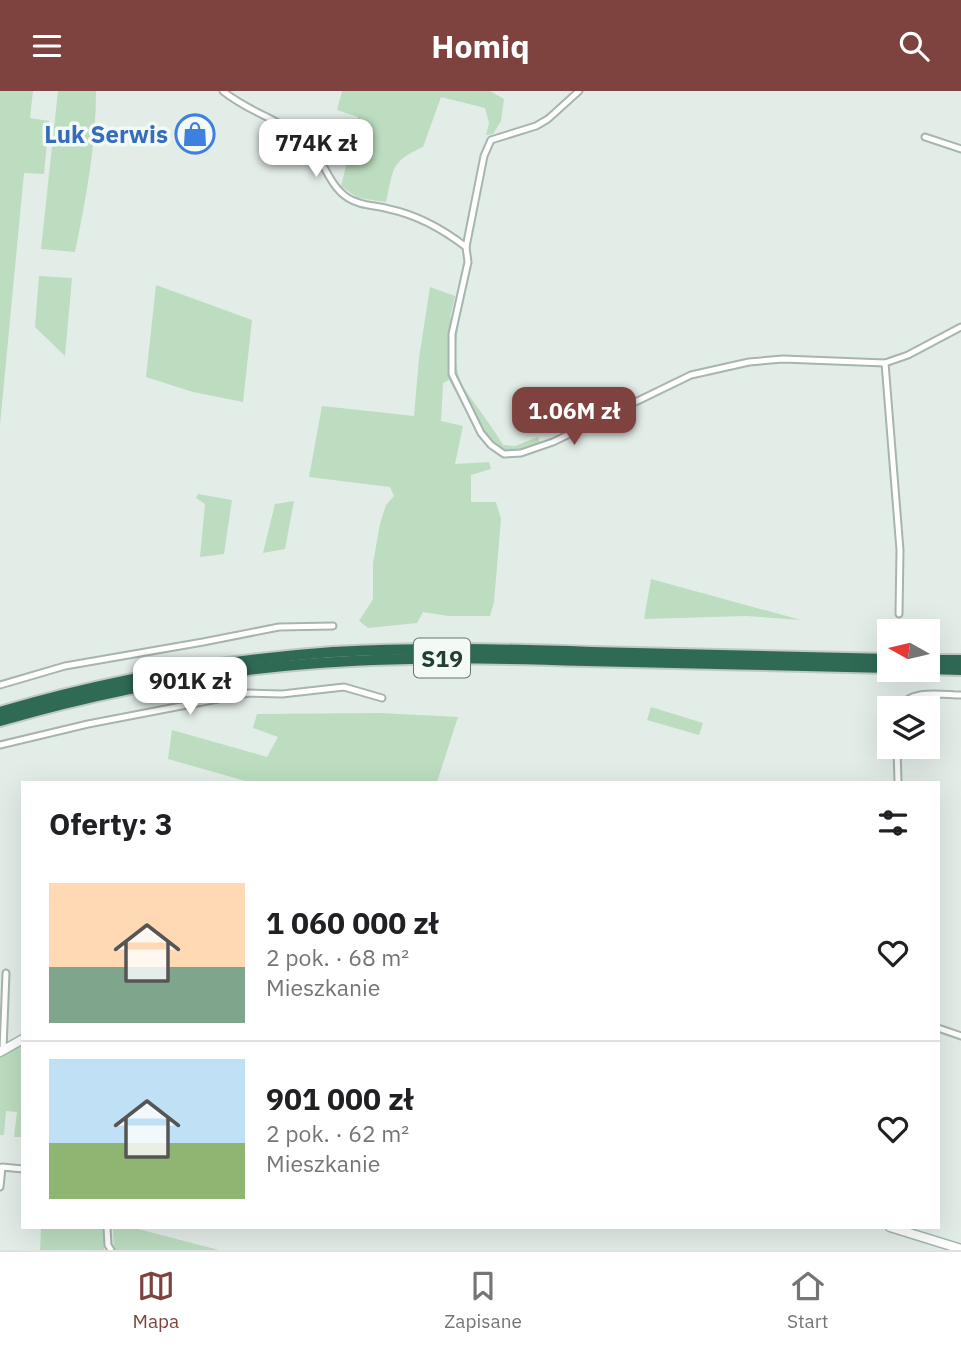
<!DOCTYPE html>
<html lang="pl">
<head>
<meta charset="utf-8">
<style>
  body { margin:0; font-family:"IBM Plex Sans",sans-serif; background:#f2f2f2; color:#202124; height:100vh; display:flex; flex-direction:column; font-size:26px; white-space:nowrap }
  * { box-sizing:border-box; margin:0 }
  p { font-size:23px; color:#757577 }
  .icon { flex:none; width:38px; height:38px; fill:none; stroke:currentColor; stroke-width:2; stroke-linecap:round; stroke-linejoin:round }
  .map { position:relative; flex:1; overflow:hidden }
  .side { position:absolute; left:21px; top:690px; width:919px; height:448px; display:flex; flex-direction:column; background:#fff; border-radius:0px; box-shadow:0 7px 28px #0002 }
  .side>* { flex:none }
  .needle { width:46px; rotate:278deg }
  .fabs { position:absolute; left:877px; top:528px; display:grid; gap:14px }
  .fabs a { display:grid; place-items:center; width:63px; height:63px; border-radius:0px; background:#fff; box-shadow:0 7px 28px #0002; font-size:35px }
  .price { position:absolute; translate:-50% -60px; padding:0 16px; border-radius:14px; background:#fff; color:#222; font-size:23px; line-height:46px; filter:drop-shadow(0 2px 4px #0008) }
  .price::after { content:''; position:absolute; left:50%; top:42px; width:21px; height:16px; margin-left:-10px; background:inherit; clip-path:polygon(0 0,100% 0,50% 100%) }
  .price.current { background:#7e433e; color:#fff }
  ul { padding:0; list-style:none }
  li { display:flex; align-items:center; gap:21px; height:175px; padding:0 28px }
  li+li { border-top:2px solid #e0e0e0 }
  li span { display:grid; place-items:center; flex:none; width:196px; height:140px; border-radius:0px; color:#555 }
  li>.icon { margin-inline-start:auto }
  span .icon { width:84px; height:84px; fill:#fffc; stroke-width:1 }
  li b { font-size:30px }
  h2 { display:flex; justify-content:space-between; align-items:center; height:84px; padding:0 28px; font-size:30px }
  header { display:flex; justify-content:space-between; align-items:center; height:91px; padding:0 28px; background:#7e433e; color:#fff; font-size:32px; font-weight:700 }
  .dock { display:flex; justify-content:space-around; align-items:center; height:98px; border-top:2px solid #e0e0e0; background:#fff; font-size:19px; color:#757577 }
  .dock a { display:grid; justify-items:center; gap:4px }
  .dock .current { color:#7e433e }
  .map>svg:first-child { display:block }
</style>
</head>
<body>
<header><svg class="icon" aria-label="menu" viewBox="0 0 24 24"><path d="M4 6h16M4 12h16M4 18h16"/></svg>Homiq<svg class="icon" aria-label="search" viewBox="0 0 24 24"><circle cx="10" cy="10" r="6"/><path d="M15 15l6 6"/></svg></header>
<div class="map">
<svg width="961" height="1159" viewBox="0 0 961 1159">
  <rect width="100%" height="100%" fill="#e3ede7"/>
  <!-- green -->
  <g fill="#bcddc0">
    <path d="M0 0H33L30 27 49 30 44 83 24 82 0 334Z"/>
    <path d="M58 0H96C96 55 86 107 75 161L41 158Z"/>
    <path d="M342 0H490L504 8 501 30 493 43 486 44 489 32 485 17 441 6 423 56C390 71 394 77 386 111L358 107 341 95 358 26 337 19Z"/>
    <path d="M39 185 72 187 65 265 35 236Z"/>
    <path d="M156 194 252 229 243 311 193 301 146 286Z"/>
    <path d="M430 196 455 205 450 227 461 220C457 243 451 274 463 295 476 316 491 333 503 354L515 355 538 346 540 352 519 359 503 360 476 336 449 289 443 292 441 330 463 335 455 373 489 371 491 378 471 384V411H496L501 428 494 511 490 525H448L423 521 417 532 368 537 359 530 373 508V472L380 433 386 414 394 405 390 396 309 386 322 315 414 325 419 267Z"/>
    <path d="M198 403 232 409 224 463 200 466 205 413 196 407Z"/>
    <path d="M294 410 285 458 263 462 275 413Z"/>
    <path d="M651 488 801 529 746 525 644 528Z"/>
    <path d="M651 616 703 632 699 644 647 629Z"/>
    <path d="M380 622 458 626 437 691H249L168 668 172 639 267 666 278 646 253 637 257 623Z"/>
    <path d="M23 953V1046H14L17 1021 6 1020 4 1044H0V965Z"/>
    <path d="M41 1136H105L104 1159H40Z"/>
    <path d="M113 1136H138V1138L219 1159H114Z"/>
  </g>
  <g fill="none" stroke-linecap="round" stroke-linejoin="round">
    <!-- street casing -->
    <g stroke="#a6b5ad" stroke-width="9">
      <g id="street">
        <path d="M223 0C247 20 278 28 302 47 323 62 326 93 348 107 360 115 375 114 389 118 417 124 444 139 466 156L468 171 452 243V283L481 342 491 354 504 363 521 362 553 351 691 284 749 271 783 268 885 272 908 264 961 236"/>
        <path d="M925 46 961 58"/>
        <path d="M466 156 484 65 491 49 536 35 548 28 579 0"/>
        <path d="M885 272 900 459 899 523"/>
        <path d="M0 594 65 575 203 551 279 536 333 535"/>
        <path d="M900 618C909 597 942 604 961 604"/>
        <path d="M0 654 88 633 249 602 282 603 344 596 382 607"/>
        <path d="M897 656 898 691"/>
        <path d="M938 937 961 945"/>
        <path d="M3 959 6 882"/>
        <path d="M0 1096 2 1076 23 1078"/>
        <path d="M107 1136 108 1154 111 1159"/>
      </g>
    </g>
    <!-- secondary casing -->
    <g stroke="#a1b8ad" stroke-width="11">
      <g id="secondary">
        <path d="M0 961 23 948"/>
        <path d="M890 1136 961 1158"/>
      </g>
    </g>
    <!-- highway casing -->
    <g stroke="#c1c9c6" stroke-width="14">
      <g id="highway">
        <path d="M928 569H961"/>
        <path d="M928 578 961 579"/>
        <path d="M0 621C108 589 220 569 333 561 419 556 506 558 592 561 691 563 790 565 889 568"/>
        <path d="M0 630C100 601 203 581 307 573 400 565 494 567 587 570 688 572 788 575 889 577"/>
      </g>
    </g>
    <!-- street -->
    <use href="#street" stroke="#fff" stroke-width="5"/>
    <!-- secondary -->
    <use href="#secondary" stroke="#fff" stroke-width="8"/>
    <!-- highway -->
    <use href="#highway" stroke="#2f6a55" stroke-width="10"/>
  </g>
  <!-- icons -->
  <defs>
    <g id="shop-ring" transform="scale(2.0125)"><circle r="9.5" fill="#f3f9f5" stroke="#3f7fe0" stroke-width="1.5"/><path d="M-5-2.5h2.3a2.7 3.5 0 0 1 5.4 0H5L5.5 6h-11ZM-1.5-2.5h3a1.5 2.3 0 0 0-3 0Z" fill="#3f7fe0"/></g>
  </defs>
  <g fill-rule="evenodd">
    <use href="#shop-ring" x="195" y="43"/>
  </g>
  <g text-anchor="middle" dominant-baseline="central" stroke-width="7" stroke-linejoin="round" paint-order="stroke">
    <!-- shield labels -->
    <rect fill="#f3f9f5" stroke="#61766d" stroke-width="2" x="414" y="547.5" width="56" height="39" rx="5"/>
    <g font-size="23" font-weight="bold" fill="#233e33">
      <text x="442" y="567">S19</text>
    </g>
    <!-- shop labels -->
    <g font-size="24" font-weight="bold" fill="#366cbe" stroke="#f3f9f5" text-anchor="end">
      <text x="168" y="43">Luk Serwis</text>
    </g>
  </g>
</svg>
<div class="fabs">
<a><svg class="needle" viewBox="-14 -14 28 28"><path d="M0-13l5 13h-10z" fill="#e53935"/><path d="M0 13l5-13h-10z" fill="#757577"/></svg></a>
<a><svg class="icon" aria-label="layers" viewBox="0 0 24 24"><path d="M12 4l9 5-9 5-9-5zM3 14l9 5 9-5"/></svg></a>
</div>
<b class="price" style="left:316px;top:88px">774K zł</b>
<b class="price current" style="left:574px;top:356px">1.06M zł</b>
<b class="price" style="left:190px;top:626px">901K zł</b>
<section class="side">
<h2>Oferty: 3<svg class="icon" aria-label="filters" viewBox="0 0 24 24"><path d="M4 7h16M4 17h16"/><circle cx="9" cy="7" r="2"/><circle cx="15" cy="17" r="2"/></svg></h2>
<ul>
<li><span style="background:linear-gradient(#ffd9b3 60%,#7fa58c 0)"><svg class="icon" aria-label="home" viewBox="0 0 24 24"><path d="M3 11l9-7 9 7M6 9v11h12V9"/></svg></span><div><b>1 060 000 zł</b><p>2 pok. · 68 m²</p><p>Mieszkanie</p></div><svg class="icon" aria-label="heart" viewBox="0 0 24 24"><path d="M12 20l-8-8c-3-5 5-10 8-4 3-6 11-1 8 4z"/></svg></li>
<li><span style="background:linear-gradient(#bfe0f5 60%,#8fb573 0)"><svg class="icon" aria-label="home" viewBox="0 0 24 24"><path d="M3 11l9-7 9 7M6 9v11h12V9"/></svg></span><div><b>901 000 zł</b><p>2 pok. · 62 m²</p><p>Mieszkanie</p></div><svg class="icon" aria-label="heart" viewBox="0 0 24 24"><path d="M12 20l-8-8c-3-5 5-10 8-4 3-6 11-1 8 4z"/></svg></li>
</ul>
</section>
</div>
<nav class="dock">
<a class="current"><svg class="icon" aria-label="map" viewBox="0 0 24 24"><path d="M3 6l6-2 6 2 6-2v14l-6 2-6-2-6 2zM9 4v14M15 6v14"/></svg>Mapa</a>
<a><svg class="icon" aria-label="saved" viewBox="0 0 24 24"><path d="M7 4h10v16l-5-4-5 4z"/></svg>Zapisane</a>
<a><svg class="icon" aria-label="home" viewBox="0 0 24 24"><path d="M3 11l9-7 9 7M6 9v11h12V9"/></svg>Start</a>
</nav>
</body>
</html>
